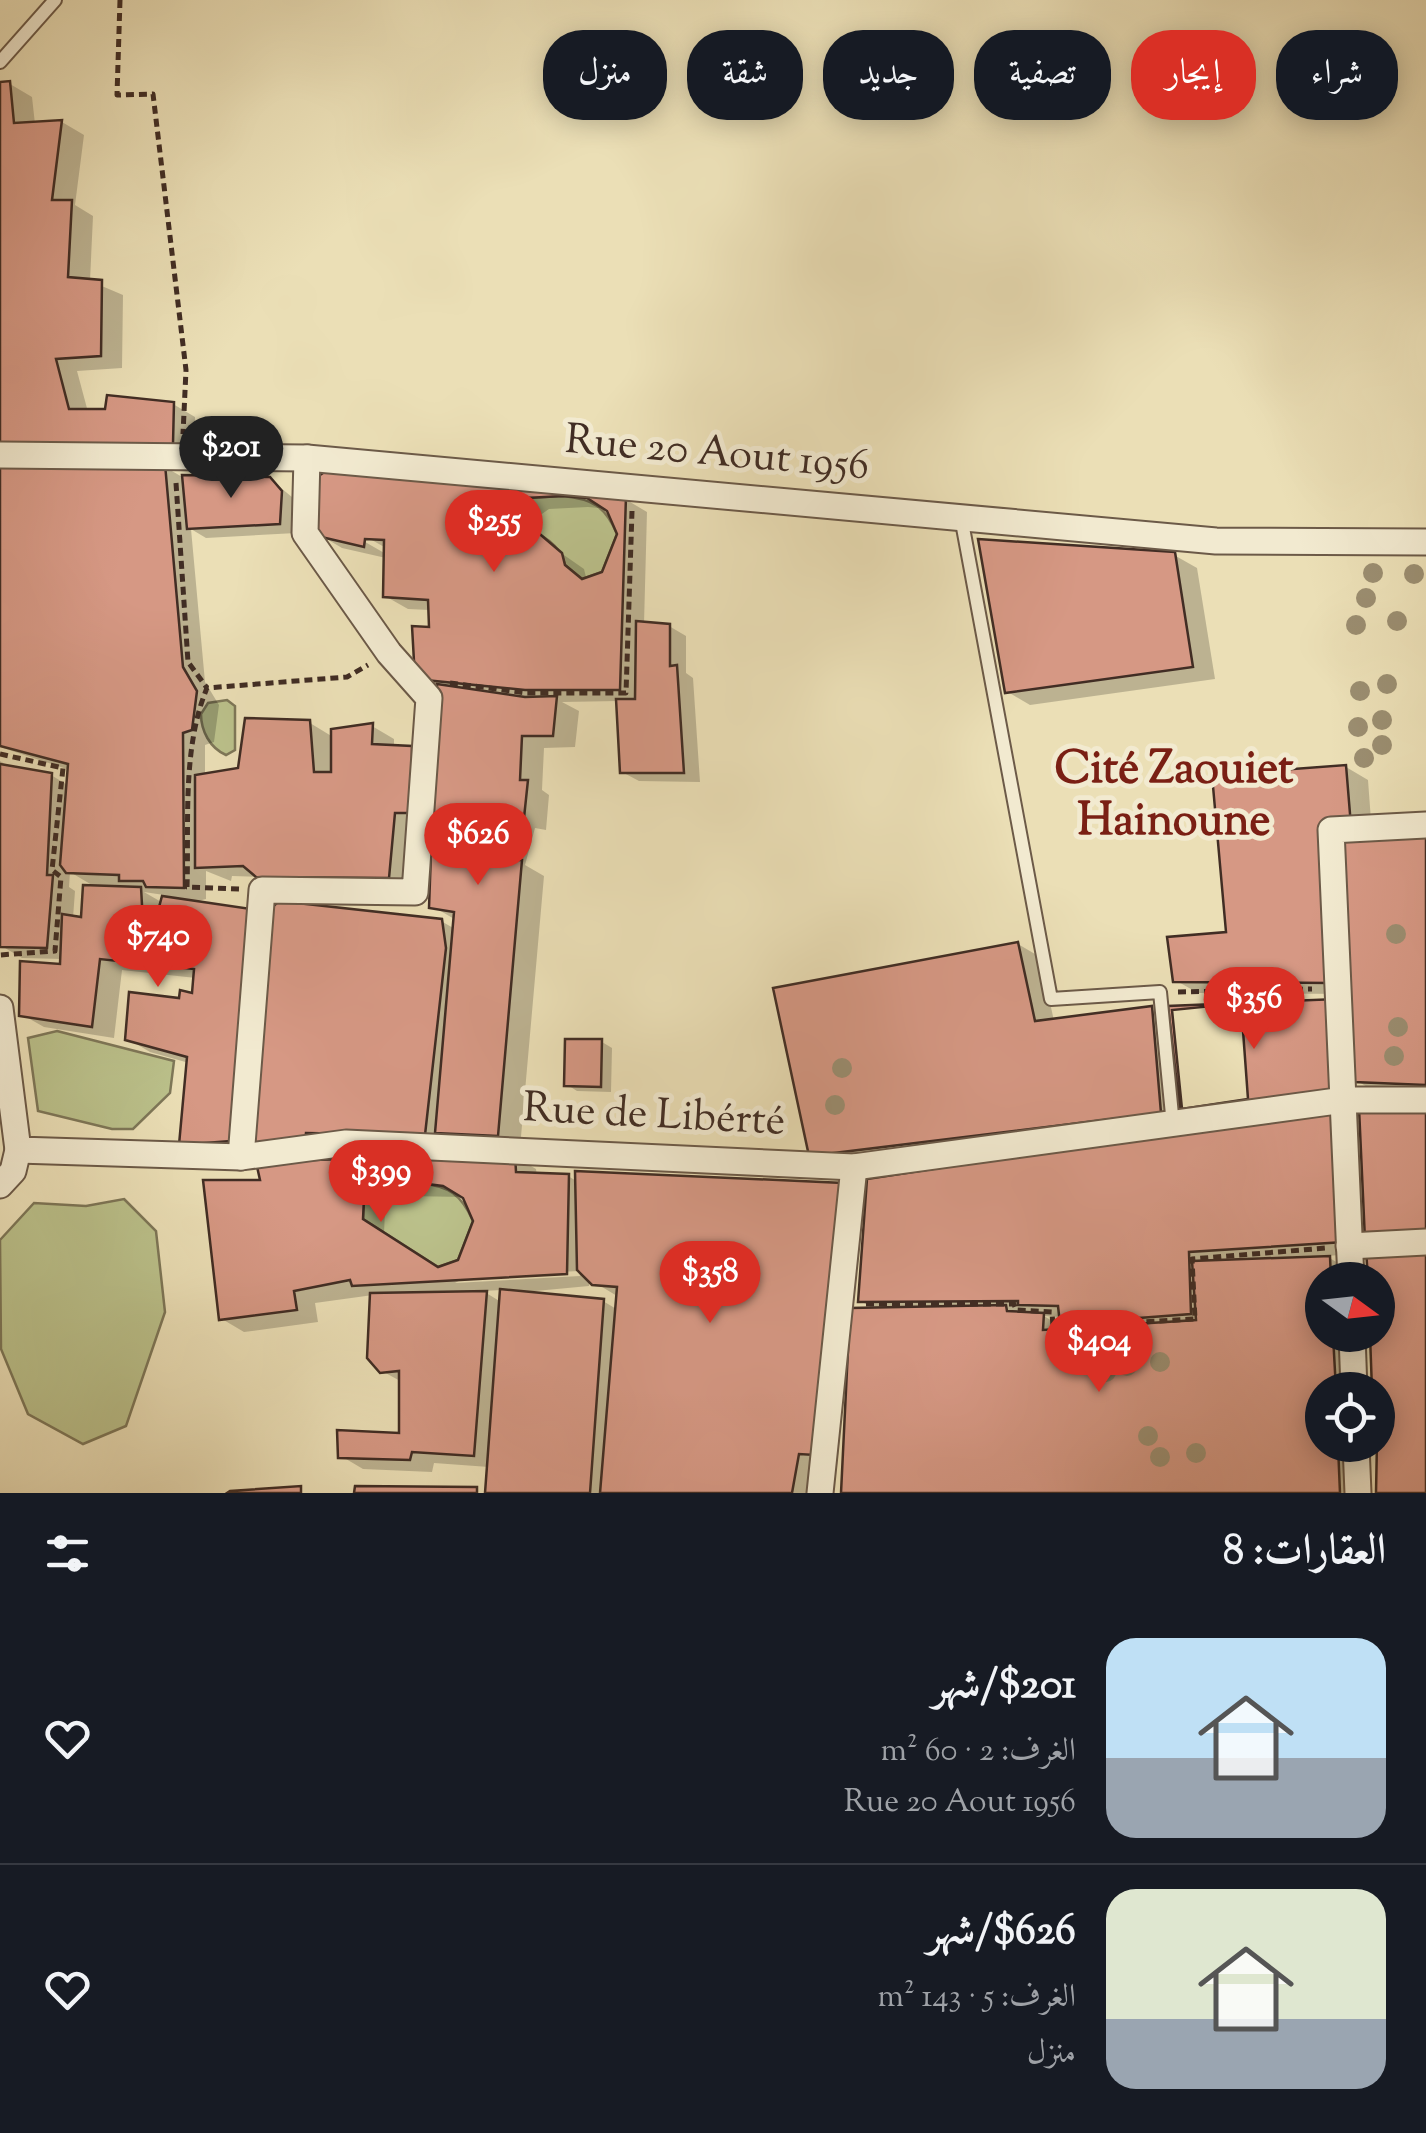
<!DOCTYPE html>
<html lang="ar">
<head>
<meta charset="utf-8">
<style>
  body { margin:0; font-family:"Sorts Mill Goudy",Amiri,serif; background:#242831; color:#f1f3f6; direction:rtl; height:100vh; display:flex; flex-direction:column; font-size:38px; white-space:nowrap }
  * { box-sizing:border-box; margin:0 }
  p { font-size:32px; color:#9ea1a6 }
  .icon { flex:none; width:55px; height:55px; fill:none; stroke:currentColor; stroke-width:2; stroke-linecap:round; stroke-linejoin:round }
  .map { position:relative; height:1493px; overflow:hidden; direction:ltr }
  .panel { display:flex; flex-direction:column; background:#171b24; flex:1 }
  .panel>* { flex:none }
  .hud { position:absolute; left:30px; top:30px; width:1368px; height:90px; direction:rtl; display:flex; gap:20px }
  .needle { width:65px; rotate:105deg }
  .controls { position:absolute; left:1305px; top:1262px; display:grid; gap:20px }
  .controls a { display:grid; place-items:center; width:90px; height:90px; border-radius:50%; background:#171b24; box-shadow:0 5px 25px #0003; font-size:50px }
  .price { position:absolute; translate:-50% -85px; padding:0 22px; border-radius:35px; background:#d93025; color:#fff; font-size:32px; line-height:65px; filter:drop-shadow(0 2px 5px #0008) }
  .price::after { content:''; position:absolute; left:50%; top:60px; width:30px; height:22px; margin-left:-15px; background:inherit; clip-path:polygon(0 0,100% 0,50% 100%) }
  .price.active { background:#222; color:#fff }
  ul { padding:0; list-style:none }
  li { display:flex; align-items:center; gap:30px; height:250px; padding:0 40px }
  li+li { border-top:2px solid #363941 }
  li span { display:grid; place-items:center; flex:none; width:280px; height:200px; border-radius:30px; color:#555 }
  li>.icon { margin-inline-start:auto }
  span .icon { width:120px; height:120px; fill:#fffc; stroke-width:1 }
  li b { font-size:42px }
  h2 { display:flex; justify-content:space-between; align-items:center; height:120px; padding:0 40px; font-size:42px }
  .chip { padding:0 35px; border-radius:40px; background:#171b24; box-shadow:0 5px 25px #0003; font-size:35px; line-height:90px }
  .chip.active { background:#d93025; color:#fff }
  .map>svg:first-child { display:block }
</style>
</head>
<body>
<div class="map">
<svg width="1426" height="1493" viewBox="0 0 1426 1493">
  <rect width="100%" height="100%" fill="#ebdfb6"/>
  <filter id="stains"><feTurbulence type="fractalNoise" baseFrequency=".002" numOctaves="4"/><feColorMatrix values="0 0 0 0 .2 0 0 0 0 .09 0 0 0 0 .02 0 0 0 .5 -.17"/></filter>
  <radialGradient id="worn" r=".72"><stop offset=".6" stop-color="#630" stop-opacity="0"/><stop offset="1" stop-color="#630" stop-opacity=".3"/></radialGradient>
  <!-- green -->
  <g fill="#bbc18b" stroke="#7e7758" stroke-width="2.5">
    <path d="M563 496C593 499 605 506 617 534L602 572 582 579 565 565C560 541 534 530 512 524L508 510 526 498Z"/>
    <path d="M227 700 235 706V750L226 755C210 748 201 731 201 714L208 703Z"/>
    <path d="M57 1031 174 1061 170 1093 133 1129H112L38 1111 28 1038Z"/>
    <path d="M419 1183C449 1186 461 1194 473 1221L458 1260 438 1267 363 1219 364 1198 381 1185Z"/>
    <path d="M124 1199 156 1231 165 1312 126 1426 83 1444 28 1414 1 1349 0 1240 34 1203 86 1206Z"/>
  </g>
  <!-- shadow -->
  <g fill="#0003" fill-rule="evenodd">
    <path d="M0 84H10L32 97 35 124 62 122 84 135 75 205 93 216 90 281 123 295 122 368 77 371 88 412 173 404 195 417 194 456 165 467 184 478 270 479 298 502 296 533 206 538 191 529 205 682 219 705 214 742 205 745V776L240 770 310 723 333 737 372 726 394 739V748H412L436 762 417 678 431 629 430 610 408 609 385 596 386 558 342 548 320 535 317 481 625 499 647 512 644 624 669 626 686 636V673L693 678 700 782 639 781 622 772 619 701 562 702 579 711 575 747 544 748 542 790 549 795 546 830 535 828 525 865 544 876 520 1148 327 1154 182 1143 189 1063 150 1052 128 1039 195 996 196 978 122 970 114 1038 44 1027 21 1014 62 967V959L22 958 0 945V761L13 769 51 775 69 786 70 770 0 747ZM588 507 609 509 620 534 604 574 587 581 584 569 531 532 529 523 549 509ZM356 531 386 548V554L353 535ZM434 825 432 906 456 920 455 929 441 921 251 912 190 903 206 899V871L231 881 232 876 262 877 281 888 411 889ZM70 872 97 888 83 920 73 918 75 891 69 887ZM144 892 164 895 163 903Z"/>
    <path d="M1174 555 1197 568 1215 679 1030 705 1008 692Z"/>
    <path d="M1346 767 1368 780 1372 834 1426 832V1096L1379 1094 1354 1079 1336 1001 1352 994 1198 993 1175 980 1229 934Z"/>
    <path d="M1018 944 1040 957 1054 1021 1151 1009 1173 1022 1183 1125 834 1167 812 1154Z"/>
    <path d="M602 1042 612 1048 611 1092 577 1091 566 1084Z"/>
    <path d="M1339 1109 1362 1123 1426 1493H1378L1372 1335H1378V1280H1370L1369 1253 1326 1256 1352 1271V1280H1322V1335H1355L1357 1390H1322V1445H1359L1361 1493H844L848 1394H844L837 1466H821L816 1493H487L489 1467 434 1463 432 1472 363 1469 341 1456 402 1436V1382L382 1371 373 1295 315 1303 318 1322 244 1332 222 1319 263 1183 514 1156 536 1169 537 1176H568L578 1182 842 1186 868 1201ZM405 1196 465 1197 476 1221 460 1262 439 1269 384 1234 385 1210ZM862 1225H866L861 1301 875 1310H853ZM579 1271 580 1276 455 1283 466 1277ZM589 1279 617 1296 618 1310 603 1301 514 1293 589 1286ZM502 1290 501 1302 483 1291ZM1044 1316 1062 1317V1327Z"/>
  </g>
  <!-- building -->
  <g fill="#d69884" stroke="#412d24" stroke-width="2.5" fill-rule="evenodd">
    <path d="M10 81 14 123 62 120 52 200H72L68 277 102 280 101 356 56 359 69 409H105L107 395 174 402 173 444 0 451V82Z"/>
    <path d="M0 464H165L183 667 197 691 192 730 183 733 184 888 146 887 143 881H119V875L66 873 60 865 68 764 0 746Z"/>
    <path d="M329 469 626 496 620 690H525L415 679 412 626 429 627 428 600 383 597 384 540 365 539 364 547 317 536 314 479ZM563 496 587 498 607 511 617 534 602 572 582 579 565 565 562 553 535 530 512 524 508 510 526 498Z"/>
    <path d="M182 475 270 477 282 491 280 524 187 529Z"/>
    <path d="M978 539 1175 552 1193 667 1005 693Z"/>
    <path d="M636 621 670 624V666L677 665 684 773H620L616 699H635Z"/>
    <path d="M437 684 525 697 557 696 553 736H522L520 780H528L524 818 513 817 501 860H522L498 1136 435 1133 454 912 429 908Z"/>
    <path d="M245 718 310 720 314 772H331V729L373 723 372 744 412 746V813H395L389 878 256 877 243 866 195 868V775L238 768Z"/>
    <path d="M0 764 52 773 47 875H53L47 948 0 947Z"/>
    <path d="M1346 765 1351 826 1322 827 1330 983 1173 982 1167 937 1226 932 1212 775Z"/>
    <path d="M1426 830V1085L1354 1082 1342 833Z"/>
    <path d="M83 885 141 887 143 923 154 926 162 896 251 909 231 1141 179 1145 187 1057 125 1040 129 992 179 998 180 990 192 993 194 969 100 959 92 1027 19 1016 20 961 60 964 62 914 81 917Z"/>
    <path d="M279 901 442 919 446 948 425 1135 306 1133 305 1142 251 1146 267 912Z"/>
    <path d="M1018 942 1035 1021 1152 1006 1161 1113 809 1156 773 988Z"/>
    <path d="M1337 999 1338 1092 1180 1111 1168 1006ZM1241 1003 1248 1099 1182 1109 1172 1010Z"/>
    <path d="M565 1039H602L601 1087 564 1086Z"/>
    <path d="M1340 1107 1344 1242 1189 1252 1191 1314 1060 1324 1058 1306 1018 1305V1301L858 1302 867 1179Z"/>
    <path d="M1359 1108 1426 1110V1237L1365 1240Z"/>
    <path d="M360 1149 515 1154 516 1172 569 1174 567 1274 352 1286 350 1280 294 1291 297 1310 219 1320 203 1180H260L256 1162 342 1159ZM419 1183 443 1186 463 1198 473 1221 458 1260 438 1267 363 1219 364 1198 381 1185Z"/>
    <path d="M575 1171 843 1183 815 1455 799 1454 792 1493H600L617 1287 592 1285 577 1270Z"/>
    <path d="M1426 1247V1493H1376L1378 1390H1372L1370 1335H1378V1280H1368L1366 1249Z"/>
    <path d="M1330 1256 1331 1280H1322V1335H1333L1336 1390H1322V1445H1338L1340 1493H841L850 1308 1006 1305 1007 1311 1044 1313 1043 1330 1196 1320 1192 1261Z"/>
    <path d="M500 1289 604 1299 590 1493H485Z"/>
    <path d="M487 1291 474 1456 412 1452 410 1460 338 1458 337 1430 399 1433V1371L380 1373 367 1358 370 1293Z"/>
    <path d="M301 1486V1493H227L230 1491Z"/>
    <path d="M355 1486 477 1487V1493H354Z"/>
  </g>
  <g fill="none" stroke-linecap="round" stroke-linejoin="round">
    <!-- service casing -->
    <g stroke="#6c5a48" stroke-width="16">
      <g id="service">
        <path d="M0 62 55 0"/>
        <path d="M961 517 1051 999 1160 992 1173 1125"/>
      </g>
    </g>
    <!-- minor casing -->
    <g stroke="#6c5a48" stroke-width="29">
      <g id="minor">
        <path d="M0 455 307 458 1216 541 1426 542"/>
        <path d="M0 1008 18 1150 241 1157 346 1143 854 1167 1344 1100H1426"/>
        <path d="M241 1157 262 890 415 892 429 698 389 653 305 533 307 458"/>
        <path d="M0 1185 13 1171 18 1150"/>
        <path d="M1349 1246 1426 1242"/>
        <path d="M1351 1280 1331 830 1426 825"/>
        <path d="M1352 1335 1354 1390"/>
        <path d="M1356 1445 1358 1493"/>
        <path d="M820 1493 854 1167"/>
      </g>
    </g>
    <!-- path -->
    <g stroke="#412d24" stroke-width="5" stroke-dasharray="8 5" stroke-linecap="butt">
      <path d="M120 0 117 95 153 94 186 370 183 434"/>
      <path d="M176 483 188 662 207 688"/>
      <path d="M450 683 527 693H626L632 511"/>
      <path d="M0 754 63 768 52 870 61 877 55 951 0 955"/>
      <path d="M239 889 187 887C189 822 182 748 207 688L347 677 368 665"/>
      <path d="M1178 992 1312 989"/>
      <path d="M866 1304H1014L1016 1310 1052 1312 1053 1327 1195 1319 1192 1259 1326 1248"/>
    </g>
    <!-- service -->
    <use href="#service" stroke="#f2ead0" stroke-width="12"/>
    <!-- minor -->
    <use href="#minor" stroke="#f2ead0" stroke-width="25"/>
  </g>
  <!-- trees -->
  <g fill="#9b8e71">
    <circle cx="1373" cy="573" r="10"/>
    <circle cx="1414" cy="574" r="10"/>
    <circle cx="1366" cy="598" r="10"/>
    <circle cx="1397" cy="621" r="10"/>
    <circle cx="1356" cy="625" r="10"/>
    <circle cx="1387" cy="684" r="10"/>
    <circle cx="1360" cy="691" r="10"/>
    <circle cx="1382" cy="720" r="10"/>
    <circle cx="1358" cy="727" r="10"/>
    <circle cx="1382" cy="745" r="10"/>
    <circle cx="1364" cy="758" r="10"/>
    <circle cx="1396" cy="934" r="10"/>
    <circle cx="1398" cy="1027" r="10"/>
    <circle cx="1394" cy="1056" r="10"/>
    <circle cx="842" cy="1068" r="10"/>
    <circle cx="835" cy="1105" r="10"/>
    <circle cx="1160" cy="1362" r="10"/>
    <circle cx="1127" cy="1366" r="10"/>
    <circle cx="1106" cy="1372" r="10"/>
    <circle cx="1148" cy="1436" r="10"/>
    <circle cx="1196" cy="1453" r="10"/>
    <circle cx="1160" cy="1457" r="10"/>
  </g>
  <g text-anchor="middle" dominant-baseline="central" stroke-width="10" stroke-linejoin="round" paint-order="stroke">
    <!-- street labels -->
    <g font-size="42" fill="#412d24" stroke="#f2ead0">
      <text transform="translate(717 455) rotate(5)">Rue 20 Aout 1956</text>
      <text transform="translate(654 1117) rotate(3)">Rue de Libérté</text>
    </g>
    <!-- neighbourhood labels -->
    <g font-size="45" font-weight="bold" fill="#7a1f14" stroke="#f2ead0">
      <text x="1174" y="771">Cité Zaouiet<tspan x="1174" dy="52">Hainoune</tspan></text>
    </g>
  </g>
  <rect width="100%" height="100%" filter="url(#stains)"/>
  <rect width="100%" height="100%" fill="url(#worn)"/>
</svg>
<div class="controls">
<a><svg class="needle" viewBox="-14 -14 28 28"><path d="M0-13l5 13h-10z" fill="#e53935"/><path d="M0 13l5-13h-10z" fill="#9ea1a6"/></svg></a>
<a><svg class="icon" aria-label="locate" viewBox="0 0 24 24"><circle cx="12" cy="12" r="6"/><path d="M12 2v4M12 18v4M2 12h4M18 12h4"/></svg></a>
</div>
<b class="price active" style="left:231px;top:501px">$201</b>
<b class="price" style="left:494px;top:575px">$255</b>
<b class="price" style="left:478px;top:888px">$626</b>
<b class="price" style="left:158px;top:990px">$740</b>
<b class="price" style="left:1254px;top:1052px">$356</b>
<b class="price" style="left:381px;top:1225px">$399</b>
<b class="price" style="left:710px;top:1326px">$358</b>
<b class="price" style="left:1099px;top:1395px">$404</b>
<div class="hud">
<a class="chip">شراء</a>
<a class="chip active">إيجار</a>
<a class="chip">تصفية</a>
<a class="chip">جديد</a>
<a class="chip">شقة</a>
<a class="chip">منزل</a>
</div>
</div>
<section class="panel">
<h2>العقارات: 8<svg class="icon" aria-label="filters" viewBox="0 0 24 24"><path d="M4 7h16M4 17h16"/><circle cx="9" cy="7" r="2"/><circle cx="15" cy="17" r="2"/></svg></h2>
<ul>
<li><span style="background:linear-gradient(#bfe0f5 60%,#9aa5b1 0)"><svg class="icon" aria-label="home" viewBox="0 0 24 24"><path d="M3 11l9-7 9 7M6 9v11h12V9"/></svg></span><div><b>$201/شهر</b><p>الغرف: 2 · 60 m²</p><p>Rue 20 Aout 1956</p></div><svg class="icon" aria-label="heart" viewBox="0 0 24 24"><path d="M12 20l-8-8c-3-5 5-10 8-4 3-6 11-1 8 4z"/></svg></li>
<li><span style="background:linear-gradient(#dfe7d0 65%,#9aa5b1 0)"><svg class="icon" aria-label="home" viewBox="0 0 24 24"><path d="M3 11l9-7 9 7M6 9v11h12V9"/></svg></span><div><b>$626/شهر</b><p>الغرف: 5 · 143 m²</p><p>منزل</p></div><svg class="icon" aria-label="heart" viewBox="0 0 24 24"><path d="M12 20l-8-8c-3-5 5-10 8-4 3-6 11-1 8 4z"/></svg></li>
</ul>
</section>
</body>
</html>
